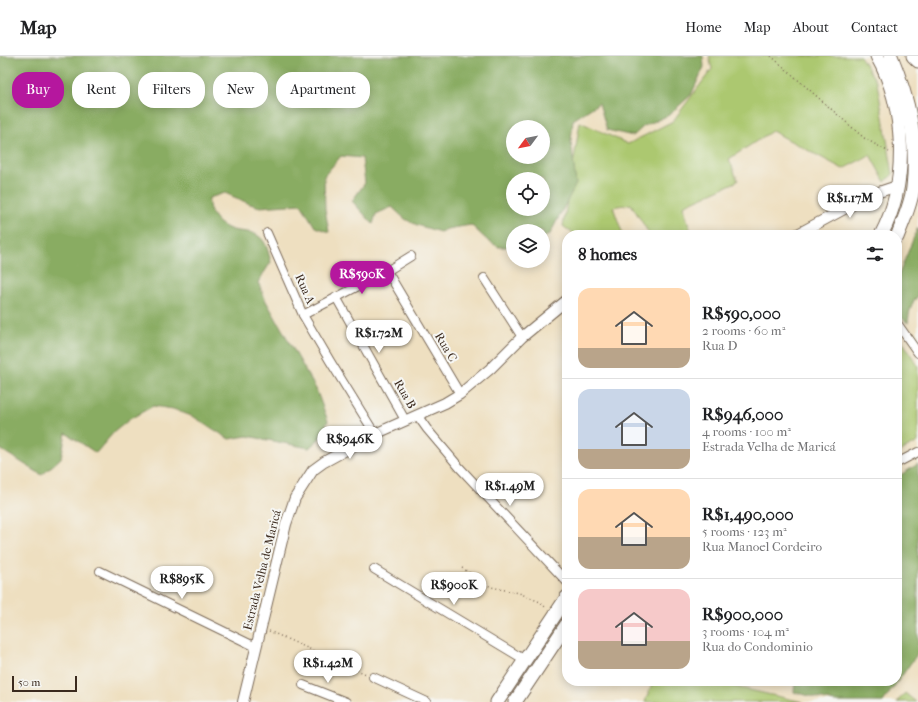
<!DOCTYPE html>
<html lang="en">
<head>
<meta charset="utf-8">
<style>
  body { margin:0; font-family:"IM FELL French Canon",serif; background:#f6f6f6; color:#202124; height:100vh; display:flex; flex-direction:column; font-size:15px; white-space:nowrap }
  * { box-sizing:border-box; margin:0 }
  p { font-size:13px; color:#757577 }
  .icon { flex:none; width:22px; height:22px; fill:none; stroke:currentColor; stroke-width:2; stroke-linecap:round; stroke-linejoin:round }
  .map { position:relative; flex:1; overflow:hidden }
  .panel { position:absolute; left:562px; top:174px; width:340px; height:456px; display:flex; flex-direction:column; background:#fff; border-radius:16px; box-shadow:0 2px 10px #0003 }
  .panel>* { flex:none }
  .top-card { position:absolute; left:12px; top:16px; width:380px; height:36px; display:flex; gap:8px }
  .needle { width:26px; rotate:238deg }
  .fabs { position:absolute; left:506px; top:64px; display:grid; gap:8px }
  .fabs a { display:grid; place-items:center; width:44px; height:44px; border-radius:50%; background:#fff; box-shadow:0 2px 10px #0003; font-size:20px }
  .scale { position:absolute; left:12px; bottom:10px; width:65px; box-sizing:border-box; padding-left:4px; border:2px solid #3b2a1e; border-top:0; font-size:11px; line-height:14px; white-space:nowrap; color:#3b2a1e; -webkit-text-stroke:3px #f6f6f2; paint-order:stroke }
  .price { position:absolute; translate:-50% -34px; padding:0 9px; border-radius:14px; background:#fff; color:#222; font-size:13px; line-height:26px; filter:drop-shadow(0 1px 2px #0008) }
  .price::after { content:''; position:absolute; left:50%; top:24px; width:12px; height:9px; margin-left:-6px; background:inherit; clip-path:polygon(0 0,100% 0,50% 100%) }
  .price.current { background:#b5179e; color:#fff }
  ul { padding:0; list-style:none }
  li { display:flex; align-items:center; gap:12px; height:100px; padding:0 16px }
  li+li { border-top:1px solid #e0e0e0 }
  li span { display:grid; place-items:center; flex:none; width:112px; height:80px; border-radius:12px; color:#555 }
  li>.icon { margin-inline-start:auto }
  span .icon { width:48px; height:48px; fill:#fffc; stroke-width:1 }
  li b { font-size:17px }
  h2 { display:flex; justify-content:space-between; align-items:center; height:48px; padding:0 16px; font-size:17px }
  .pill { padding:0 14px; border-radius:16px; background:#fff; box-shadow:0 2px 10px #0003; font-size:14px; line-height:36px }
  .pill.current { background:#b5179e; color:#fff }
  header { display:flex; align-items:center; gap:24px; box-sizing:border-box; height:56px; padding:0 20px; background:#fff; border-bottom:1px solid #e0e0e0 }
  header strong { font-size:19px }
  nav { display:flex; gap:22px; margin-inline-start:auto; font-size:14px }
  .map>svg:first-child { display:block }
</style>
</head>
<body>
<header>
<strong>Map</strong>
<nav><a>Home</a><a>Map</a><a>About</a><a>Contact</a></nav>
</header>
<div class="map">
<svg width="918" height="646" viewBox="0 0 918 646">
  <rect width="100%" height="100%" fill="#f6f6f2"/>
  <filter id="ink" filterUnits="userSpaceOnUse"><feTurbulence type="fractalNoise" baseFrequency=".025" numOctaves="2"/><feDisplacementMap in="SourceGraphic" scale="8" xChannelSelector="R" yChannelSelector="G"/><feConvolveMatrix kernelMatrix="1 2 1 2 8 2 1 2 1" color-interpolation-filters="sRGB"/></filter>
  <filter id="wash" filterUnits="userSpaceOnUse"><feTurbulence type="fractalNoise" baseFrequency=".012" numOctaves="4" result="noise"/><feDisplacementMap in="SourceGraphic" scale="16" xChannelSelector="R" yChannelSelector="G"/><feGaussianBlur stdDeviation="0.9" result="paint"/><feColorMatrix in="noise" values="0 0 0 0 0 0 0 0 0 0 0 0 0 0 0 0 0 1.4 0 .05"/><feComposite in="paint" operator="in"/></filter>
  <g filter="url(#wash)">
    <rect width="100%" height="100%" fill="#eedfc0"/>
    <!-- green -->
    <g fill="#acc86f" stroke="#747946">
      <path d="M709 0H860L877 27 893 118 885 126 870 99 843 113 772 75 729 103 738 125 683 150 692 179H650L631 148 613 151 623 179H575L563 170 580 66 628 88 673 65 712 13Z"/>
      <path d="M897 277 918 310V386L897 397Z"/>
      <path d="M653 625H728L727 629 803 646H645Z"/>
      <path d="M905 637 916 646H897Z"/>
    </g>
    <!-- forest -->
    <g fill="#89ac62" stroke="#626b40" fill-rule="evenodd">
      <path d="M0 0H703L704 11 691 39 669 59 644 70 633 80 607 74 599 47 573 64 571 85 576 128 550 178 543 182V175H513V191H499L488 185 471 169 447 173 440 176 417 169 405 163 392 151 376 158 373 168 352 145 365 127 362 102 341 100 324 120 325 153 329 176 315 171 301 148 260 151 250 148 225 137 209 142C207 157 219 170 233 174 241 176 250 175 257 179 267 185 268 196 271 206L258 226 266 245 316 333 328 365 320 382 309 392 247 380 229 383 194 361 173 353 153 350 130 363 114 376 96 397 66 377 61 402 42 419 0 393ZM513 71H543V101H513ZM513 123H543V153H513Z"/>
      <path d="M918 171V240C910 248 909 257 908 267L897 258V223Z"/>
      <path d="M918 408V597L883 646H835L794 636 795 625H897V421Z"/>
    </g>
  </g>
  <g filter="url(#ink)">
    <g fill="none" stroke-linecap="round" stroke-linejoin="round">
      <!-- minor casing -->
      <g stroke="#7a6957" stroke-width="10">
        <g id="minor">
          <path d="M267 177 303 259 330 305 375 378"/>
          <path d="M387 215 460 338"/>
          <path d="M484 222 522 281"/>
          <path d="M336 241 405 364"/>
          <path d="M303 259 387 215 411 200"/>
          <path d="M897 267 918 297"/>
          <path d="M417 359 427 373 460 412 567 526"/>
          <path d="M897 407 918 396"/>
          <path d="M374 513 525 604"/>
          <path d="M100 515 256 591"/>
          <path d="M373 621 427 646"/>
          <path d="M303 629 346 646"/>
        </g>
      </g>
      <!-- tertiary casing -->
      <g stroke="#7a6957" stroke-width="12">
        <g id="tertiary">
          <path d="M796 179 870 139 897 130"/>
          <path d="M243 646 286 468 295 442 313 414 324 406 375 378 445 347 460 338 490 313 522 281 567 244"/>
        </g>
      </g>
      <!-- primary casing -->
      <g stroke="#7a6957" stroke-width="15">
        <path id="primary" d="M913 0 918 5"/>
      </g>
      <!-- trunk casing -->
      <g stroke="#7a6957" stroke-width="15">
        <g id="trunk">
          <path d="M877 0C906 51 909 127 881 179"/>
          <path d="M891 0C909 44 918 83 913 132 911 149 903 165 897 181"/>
          <path d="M497 646 567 541"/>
          <path d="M515 646 567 568"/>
        </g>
      </g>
      <!-- path -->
      <g stroke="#7a6957" stroke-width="1.5" stroke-dasharray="1 3" stroke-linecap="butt">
        <path d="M771 0 864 82 889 96"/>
        <path d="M462 512 491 531 519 537 540 546 546 552"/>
        <path d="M269 575 366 618"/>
      </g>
      <!-- minor -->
      <use href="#minor" stroke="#fff" stroke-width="8"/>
      <!-- tertiary -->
      <use href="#tertiary" stroke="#fff" stroke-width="10"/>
      <!-- primary -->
      <use href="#primary" stroke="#fff" stroke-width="13"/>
      <!-- trunk -->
      <use href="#trunk" stroke="#fff" stroke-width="13"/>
    </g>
  </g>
  <g text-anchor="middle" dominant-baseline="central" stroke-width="4" stroke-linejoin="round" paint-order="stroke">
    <!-- street labels -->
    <g font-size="12" fill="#3b2a1e" stroke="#f6f6f2">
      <text transform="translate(305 233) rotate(66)">Rua A</text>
      <text transform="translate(446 291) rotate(59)">Rua C</text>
      <text transform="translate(405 338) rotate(60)">Rua B</text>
      <text transform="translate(262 514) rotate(-76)">Estrada Velha de Maricá</text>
    </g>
  </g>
</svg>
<div class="fabs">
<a><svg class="needle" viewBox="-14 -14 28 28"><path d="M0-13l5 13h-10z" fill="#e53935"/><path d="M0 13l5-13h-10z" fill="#757577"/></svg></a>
<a><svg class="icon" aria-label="locate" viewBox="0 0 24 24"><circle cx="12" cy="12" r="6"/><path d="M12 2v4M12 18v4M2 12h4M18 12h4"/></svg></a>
<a><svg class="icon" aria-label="layers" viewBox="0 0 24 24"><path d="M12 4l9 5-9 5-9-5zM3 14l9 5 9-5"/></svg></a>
</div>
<div class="scale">50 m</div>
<b class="price" style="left:850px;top:163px">R$1.17M</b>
<b class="price current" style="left:362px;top:239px">R$590K</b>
<b class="price" style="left:379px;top:298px">R$1.72M</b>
<b class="price" style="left:350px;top:404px">R$946K</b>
<b class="price" style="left:510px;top:451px">R$1.49M</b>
<b class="price" style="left:182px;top:544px">R$895K</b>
<b class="price" style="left:454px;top:550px">R$900K</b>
<b class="price" style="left:328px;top:628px">R$1.42M</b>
<div class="top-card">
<a class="pill current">Buy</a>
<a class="pill">Rent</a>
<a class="pill">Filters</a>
<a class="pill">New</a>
<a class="pill">Apartment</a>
</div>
<section class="panel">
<h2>8 homes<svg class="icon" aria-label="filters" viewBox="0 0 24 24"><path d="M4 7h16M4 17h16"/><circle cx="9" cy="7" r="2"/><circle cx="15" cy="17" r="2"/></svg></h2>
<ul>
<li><span style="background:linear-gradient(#ffd9b3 75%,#b9a48a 0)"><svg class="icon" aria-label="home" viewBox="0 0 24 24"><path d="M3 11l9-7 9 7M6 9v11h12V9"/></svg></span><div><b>R$590,000</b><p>2 rooms · 60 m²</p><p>Rua D</p></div></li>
<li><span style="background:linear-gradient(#c9d6e8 75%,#b9a48a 0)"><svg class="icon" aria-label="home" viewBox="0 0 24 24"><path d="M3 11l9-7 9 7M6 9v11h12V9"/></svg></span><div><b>R$946,000</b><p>4 rooms · 100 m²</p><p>Estrada Velha de Maricá</p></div></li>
<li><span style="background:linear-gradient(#ffd9b3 60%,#b9a48a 0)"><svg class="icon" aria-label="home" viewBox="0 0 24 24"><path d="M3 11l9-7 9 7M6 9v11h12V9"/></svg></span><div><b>R$1,490,000</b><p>5 rooms · 123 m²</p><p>Rua Manoel Cordeiro</p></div></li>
<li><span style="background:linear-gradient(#f6c9c9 65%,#b9a48a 0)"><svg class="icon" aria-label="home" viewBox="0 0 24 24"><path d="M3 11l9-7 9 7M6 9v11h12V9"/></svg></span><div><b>R$900,000</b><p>3 rooms · 104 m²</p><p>Rua do Condominio</p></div></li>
</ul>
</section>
</div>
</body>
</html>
